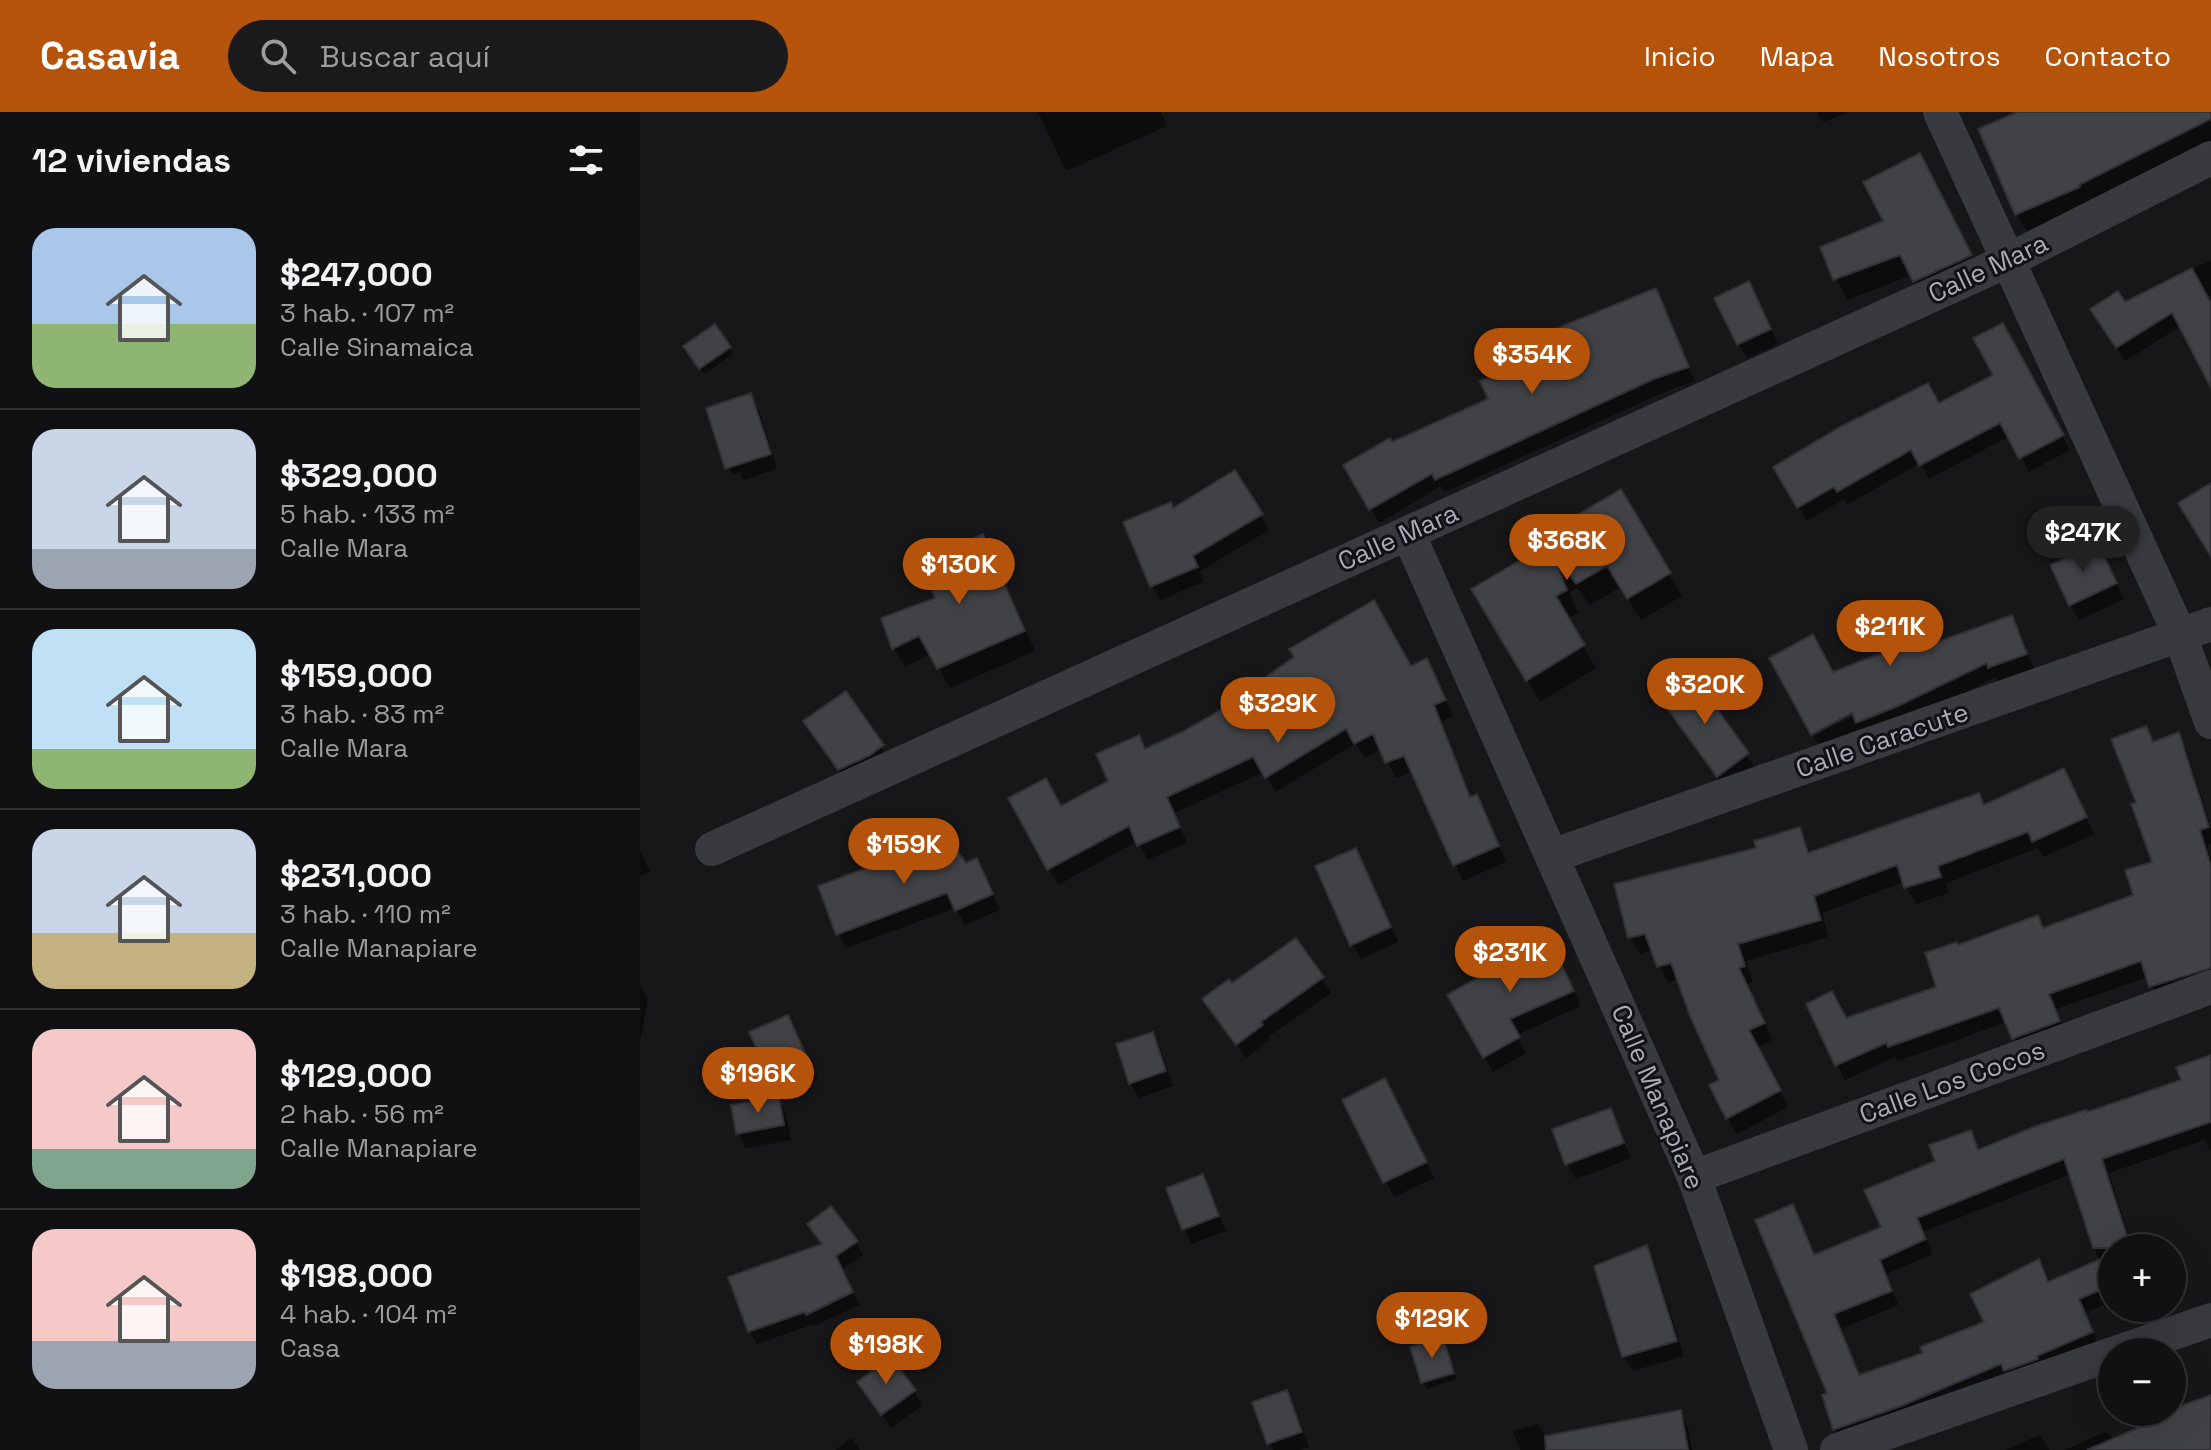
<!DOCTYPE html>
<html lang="es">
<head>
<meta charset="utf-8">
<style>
  body { margin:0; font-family:"Space Grotesk",sans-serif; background:#1a1a1c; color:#f1f3f6; height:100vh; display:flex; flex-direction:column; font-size:30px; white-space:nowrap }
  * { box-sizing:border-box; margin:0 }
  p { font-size:26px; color:#9c9da0 }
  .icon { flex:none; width:44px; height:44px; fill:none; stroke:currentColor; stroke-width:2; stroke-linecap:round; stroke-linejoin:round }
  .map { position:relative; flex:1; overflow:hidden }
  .details { display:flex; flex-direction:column; background:#111113; width:640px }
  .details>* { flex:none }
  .controls { position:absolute; left:1458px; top:1122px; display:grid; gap:16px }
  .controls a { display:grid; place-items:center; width:88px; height:88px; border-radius:50%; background:#111113; box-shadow:0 8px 32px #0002,0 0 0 2px #303133; font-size:40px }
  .price { position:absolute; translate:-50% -68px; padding:0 18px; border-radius:28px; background:#b45309; color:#fff; font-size:26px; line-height:52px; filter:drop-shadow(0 2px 4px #0008) }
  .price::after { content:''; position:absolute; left:50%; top:48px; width:24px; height:18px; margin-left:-12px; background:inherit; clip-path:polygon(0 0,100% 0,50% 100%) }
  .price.current { background:#222; color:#fff }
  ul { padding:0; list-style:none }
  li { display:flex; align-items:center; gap:24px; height:200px; padding:0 32px }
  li+li { border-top:2px solid #303133 }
  li span { display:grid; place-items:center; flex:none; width:224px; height:160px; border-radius:24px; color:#555 }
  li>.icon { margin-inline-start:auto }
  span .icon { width:96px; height:96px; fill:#fffc; stroke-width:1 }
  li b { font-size:34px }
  h2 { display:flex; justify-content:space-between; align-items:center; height:96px; padding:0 32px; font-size:34px }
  header { display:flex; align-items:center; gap:48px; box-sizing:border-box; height:112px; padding:0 40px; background:#b45309; color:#fff }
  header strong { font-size:38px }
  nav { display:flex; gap:44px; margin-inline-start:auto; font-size:28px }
  .search { width:560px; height:72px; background:#1a1a1c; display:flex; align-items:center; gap:20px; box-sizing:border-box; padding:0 28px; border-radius:44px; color:#9c9da0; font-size:30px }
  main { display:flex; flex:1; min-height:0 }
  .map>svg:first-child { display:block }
</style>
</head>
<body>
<header>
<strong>Casavia</strong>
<div class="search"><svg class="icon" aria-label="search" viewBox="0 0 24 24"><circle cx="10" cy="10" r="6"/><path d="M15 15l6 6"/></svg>Buscar aquí</div>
<nav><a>Inicio</a><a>Mapa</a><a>Nosotros</a><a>Contacto</a></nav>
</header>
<main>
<section class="details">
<h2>12 viviendas<svg class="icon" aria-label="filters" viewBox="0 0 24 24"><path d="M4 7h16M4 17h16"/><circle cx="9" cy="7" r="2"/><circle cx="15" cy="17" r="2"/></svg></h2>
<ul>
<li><span style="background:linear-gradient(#a9c7e8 60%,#8fb573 0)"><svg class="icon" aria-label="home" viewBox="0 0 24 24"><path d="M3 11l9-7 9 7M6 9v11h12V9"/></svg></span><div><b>$247,000</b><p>3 hab. · 107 m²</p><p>Calle Sinamaica</p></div></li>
<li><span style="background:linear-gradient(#c9d6e8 75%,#9aa5b1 0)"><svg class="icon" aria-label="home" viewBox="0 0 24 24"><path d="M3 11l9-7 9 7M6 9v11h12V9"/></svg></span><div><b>$329,000</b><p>5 hab. · 133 m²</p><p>Calle Mara</p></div></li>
<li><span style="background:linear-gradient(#bfe0f5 75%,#8fb573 0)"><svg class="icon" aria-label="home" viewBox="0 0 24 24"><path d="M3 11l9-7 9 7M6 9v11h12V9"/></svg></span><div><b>$159,000</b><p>3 hab. · 83 m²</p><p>Calle Mara</p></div></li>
<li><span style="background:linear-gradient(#c9d6e8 65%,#c2b280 0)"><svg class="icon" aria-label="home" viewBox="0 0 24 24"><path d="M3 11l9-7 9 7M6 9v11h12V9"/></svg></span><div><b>$231,000</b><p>3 hab. · 110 m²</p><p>Calle Manapiare</p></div></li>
<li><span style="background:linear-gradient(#f6c9c9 75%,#7fa58c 0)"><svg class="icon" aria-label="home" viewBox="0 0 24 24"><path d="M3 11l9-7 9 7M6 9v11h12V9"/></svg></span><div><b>$129,000</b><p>2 hab. · 56 m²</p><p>Calle Manapiare</p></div></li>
<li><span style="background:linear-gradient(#f6c9c9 70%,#9aa5b1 0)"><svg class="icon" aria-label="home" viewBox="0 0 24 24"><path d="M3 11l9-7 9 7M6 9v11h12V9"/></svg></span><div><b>$198,000</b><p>4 hab. · 104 m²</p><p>Casa</p></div></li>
</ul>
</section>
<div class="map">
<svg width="1571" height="1338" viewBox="0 0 1571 1338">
  <rect width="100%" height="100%" fill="#171719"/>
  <!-- shadow -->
  <g fill="#0007" fill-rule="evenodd">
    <path d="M398 0H521L527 14 426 59Z"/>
    <path d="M1177 0H1209L1183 10Z"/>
    <path d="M1382 0H1571V49L1388 122 1377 103 1340 18Z"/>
    <path d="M1291 64 1342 164 1287 189 1272 163 1207 188 1183 137 1245 110Z"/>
    <path d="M1571 148V254L1541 214 1485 249 1461 211 1485 192Z"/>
    <path d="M1015 178 1055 269 1022 281 805 380 801 374 739 411 706 354 850 288 910 243Z"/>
    <path d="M1116 186 1138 232 1107 246 1098 232Z"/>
    <path d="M1362 214 1430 338 1389 360 1370 324 1289 367 1280 351 1207 393 1204 387 1167 409 1135 355 1299 294 1355 264Z"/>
    <path d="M89 236 93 242 64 262 50 241Z"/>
    <path d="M110 284 119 298 137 357 103 368 99 361 93 362 84 347Z"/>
    <path d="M595 361 629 418 560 459 564 470 520 488 512 474 533 398Z"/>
    <path d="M980 380 1042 484 1001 508 981 475 950 493 937 476 930 480 938 501 927 507 956 556 900 590 834 478 925 424Z"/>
    <path d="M342 425 353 444 395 539 310 576 291 542 265 555 254 536 298 487Z"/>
    <path d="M1465 448 1484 487 1439 508 1412 454Z"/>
    <path d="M1371 505 1394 557 1359 570 1356 565 1266 609 1226 625 1221 616 1181 637 1174 624 1222 599 1193 562 1252 539 1301 531Z"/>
    <path d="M770 556 795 564 813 604 801 609 832 687 836 685 845 700 866 750 823 769 773 659 756 666 741 637 725 646 716 631 636 680 624 660 534 701 547 731 508 748 498 729 418 773 370 687 420 696 471 670 506 639Z"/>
    <path d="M1053 567 1116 657 1087 678 1032 603Z"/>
    <path d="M205 582 251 649 208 672 174 624Z"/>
    <path d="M1538 623 1546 637 1571 715V732L1567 733 1571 747V871L1519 889 1508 865 1416 897 1427 924 1382 941 1367 910 1258 949 1255 945 1205 968 1197 953 1206 908 1299 877 1318 835 1404 818 1495 785 1514 752 1499 692 1514 632Z"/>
    <path d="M1424 659 1454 722 1403 745 1398 736 1306 771 1309 781 1276 792 1264 770 1182 801 1188 825 1106 849 1113 870 1106 873 1133 928 1117 935 1148 995 1097 1022 1088 1006 1081 969 1039 867 1028 871 1013 838 1000 842 990 825 1119 738 1159 717 1171 742 1345 694Z"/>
    <path d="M0 738 10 760 0 764Z"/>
    <path d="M723 753 758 830 721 847 712 833Z"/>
    <path d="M326 754 344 763 360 798 325 813 316 796 206 836 198 822Z"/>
    <path d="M655 829 691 881 628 925 630 928 606 946 564 888 592 874Z"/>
    <path d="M916 840 941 894 876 923 886 941 853 960 810 884Z"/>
    <path d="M0 873 8 887 1 926 0 925Z"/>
    <path d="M148 905 177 968 141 983 133 969Z"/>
    <path d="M512 922 521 937 533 974 499 986 490 971Z"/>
    <path d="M1571 945V1042L1565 1028 1469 1061 1493 1136H1472V1190L1445 1201 1459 1234 1203 1331 1195 1317 1185 1284 1190 1283 1152 1095 1175 1144 1243 1116 1297 1050 1330 1021 1340 1040 1543 970ZM1431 1062 1459 1149 1409 1171 1398 1150 1346 1211 1286 1242 1220 1264 1200 1217 1258 1193 1246 1162 1293 1142 1283 1120Z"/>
    <path d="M753 983 794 1066 754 1085 705 989Z"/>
    <path d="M138 986 146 1001 151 1028 106 1036 98 1021Z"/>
    <path d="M970 998 991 1046 936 1067 927 1052Z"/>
    <path d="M562 1065 586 1119 552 1132 544 1117Z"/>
    <path d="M216 1130 223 1143 202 1158 219 1193 175 1214 174 1212 117 1232 110 1220 91 1166Z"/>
    <path d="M1006 1136 1014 1150 1044 1244 993 1259 984 1245 956 1156Z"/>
    <path d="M802 1227 816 1267 787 1277 783 1270Z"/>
    <path d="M219 1270 274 1279 282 1294 251 1316Z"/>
    <path d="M646 1280 654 1295 669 1335 660 1338H633L615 1291Z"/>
    <path d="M1571 1297V1338H1425L1467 1319 1473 1329Z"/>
    <path d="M1040 1301 1048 1315 1052 1338H880L873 1319 898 1312 906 1326Z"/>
    <path d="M1400 1323 1409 1338H1365Z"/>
    <path d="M211 1326 220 1338H195Z"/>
  </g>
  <!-- building -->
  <g fill="#414246" stroke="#313035" stroke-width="2">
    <path d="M1377 0H1571V7L1439 73 1440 75 1375 103 1338 17Z"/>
    <path d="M1280 41 1332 143 1273 170 1260 143 1193 168 1180 135 1243 109 1223 70Z"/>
    <path d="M1552 156 1571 191V276L1532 201 1476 236 1450 197 1478 179 1485 190Z"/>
    <path d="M1109 169 1131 217 1097 233 1074 186Z"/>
    <path d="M1016 176 1049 255 1014 267 795 368 792 362 729 398 703 353 750 326 752 330 848 287 840 269 908 242 900 223Z"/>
    <path d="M1363 211 1424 323 1379 347 1360 311 1279 354 1271 338 1197 380 1194 375 1157 396 1133 355 1202 314 1288 271 1299 291 1353 263 1333 226Z"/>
    <path d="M75 212 91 235 59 257 43 234Z"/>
    <path d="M111 281 131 342 85 357 66 296Z"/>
    <path d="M595 358 623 402 553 444 558 455 510 475 483 410 531 390 533 396Z"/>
    <path d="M1571 371V445L1538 391Z"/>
    <path d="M981 377 1031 461 987 487 967 454 936 472 923 454 919 457 927 478 916 484 945 533 886 569 831 477 922 424 917 415Z"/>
    <path d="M343 422 385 519 297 557 279 524 252 537 241 506 295 486 279 450Z"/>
    <path d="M1458 431 1477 471 1429 494 1410 453Z"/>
    <path d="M734 488 771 554 787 546 806 588 794 593 830 685 837 682 859 734 813 754 764 644 745 651 733 622 714 632 706 617 625 666 613 645 527 685 540 715 497 734 489 714 407 758 368 686 406 666 421 694 468 669 456 642 499 623 505 637 542 620 574 602 654 545 649 537Z"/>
    <path d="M1283 492 1300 529 1372 503 1387 542 1348 556 1347 551 1258 594 1216 611 1212 601 1171 623 1129 546 1173 522 1193 560 1249 538 1238 514Z"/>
    <path d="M1053 564 1109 641 1077 665 1021 588Z"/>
    <path d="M206 579 244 633 229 644 198 658 163 609Z"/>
    <path d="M1506 614 1513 630 1539 620 1569 715 1560 718 1571 754V856L1509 875 1501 849 1409 882 1420 909 1372 927 1359 896 1248 935 1246 931 1195 954 1166 892 1192 879 1206 906 1296 875 1285 841 1317 830 1318 833 1398 803 1403 816 1493 783 1485 758 1512 750 1491 692 1496 691 1471 627Z"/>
    <path d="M1424 656 1447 705 1392 730 1388 720 1298 754 1301 765 1264 776 1257 753 1174 784 1181 808 1098 832 1105 854 1099 856 1125 911 1109 918 1141 978 1086 1007 1069 973 1079 968 1050 904 1031 851 1017 855 1005 822 988 826 974 772 1116 736 1114 729 1160 715 1168 741 1339 681 1344 693Z"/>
    <path d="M308 725 326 751 337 746 353 782 315 799 307 781 196 823 178 774Z"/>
    <path d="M716 736 751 815 710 834 675 754Z"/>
    <path d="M908 823 934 879 870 907 880 925 843 946 807 883 866 850 862 844Z"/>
    <path d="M656 826 684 865 621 910 623 913 596 933 562 887 589 867 592 871Z"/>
    <path d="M148 903 170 952 131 970 109 920Z"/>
    <path d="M513 920 526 959 489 972 476 932Z"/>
    <path d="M1571 943V1010L1462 1047 1491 1136H1453L1424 1047 1277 1106 1286 1127 1240 1148 1252 1179 1194 1202 1219 1263 1283 1241 1280 1235 1344 1210 1330 1182 1399 1147 1408 1170 1472 1142V1173L1439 1187 1453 1220 1397 1244 1398 1247 1364 1259 1361 1252 1261 1294 1193 1318 1182 1283 1187 1281 1115 1108 1153 1092 1174 1143 1241 1115 1224 1078 1295 1049 1289 1033 1331 1018 1338 1038 1396 1014 1446 998 1447 1000 1541 968 1536 955Z"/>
    <path d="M745 966 787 1050 743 1071 702 988Z"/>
    <path d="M139 984 144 1013 96 1022 91 993Z"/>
    <path d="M971 996 984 1031 925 1053 912 1017Z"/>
    <path d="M563 1062 579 1104 542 1118 526 1076Z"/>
    <path d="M191 1094 218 1129 196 1144 213 1180 166 1203 165 1200 108 1220 88 1165 182 1132 167 1112Z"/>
    <path d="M1007 1133 1037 1229 982 1245 954 1154Z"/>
    <path d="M803 1225 814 1261 781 1271 770 1235Z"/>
    <path d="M251 1245 276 1278 241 1303 217 1270Z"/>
    <path d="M647 1278 662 1320 627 1332 612 1290Z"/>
    <path d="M1571 1283V1338H1447L1532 1301V1297Z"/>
    <path d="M1041 1298 1048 1338H906L905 1324Z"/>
  </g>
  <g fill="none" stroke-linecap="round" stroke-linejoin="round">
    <!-- minor -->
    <g stroke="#393a40" stroke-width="34">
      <path d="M1300 0 1540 523 1571 610"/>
      <path d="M768 421 1054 1065 1151 1338"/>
      <path d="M72 737 1367 149 1571 46"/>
      <path d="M912 744 1571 512"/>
      <path d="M1054 1065 1571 875"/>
      <path d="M1478 1240 1571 1208"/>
      <path d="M1197 1338 1472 1242"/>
    </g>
  </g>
  <g text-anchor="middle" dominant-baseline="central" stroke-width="6" stroke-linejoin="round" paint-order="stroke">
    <!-- street labels -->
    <g font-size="26" fill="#a8adb9" stroke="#121214">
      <text transform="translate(1348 156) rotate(-25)">Calle Mara</text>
      <text transform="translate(758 425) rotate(-24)">Calle Mara</text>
      <text transform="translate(1242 628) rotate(-19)">Calle Caracute</text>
      <text transform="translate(1312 970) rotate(-20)">Calle Los Cocos</text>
      <text transform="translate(1018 985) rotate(67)">Calle Manapiare</text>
    </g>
  </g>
</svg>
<div class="controls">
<a>+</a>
<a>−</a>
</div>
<b class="price" style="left:892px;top:284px">$354K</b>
<b class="price current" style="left:1443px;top:462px">$247K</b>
<b class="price" style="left:927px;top:470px">$368K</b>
<b class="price" style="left:319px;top:494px">$130K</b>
<b class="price" style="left:1250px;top:556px">$211K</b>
<b class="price" style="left:1065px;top:614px">$320K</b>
<b class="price" style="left:638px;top:633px">$329K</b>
<b class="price" style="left:264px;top:774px">$159K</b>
<b class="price" style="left:870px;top:882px">$231K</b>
<b class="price" style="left:118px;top:1003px">$196K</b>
<b class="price" style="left:792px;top:1248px">$129K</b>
<b class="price" style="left:246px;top:1274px">$198K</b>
</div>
</main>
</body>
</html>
